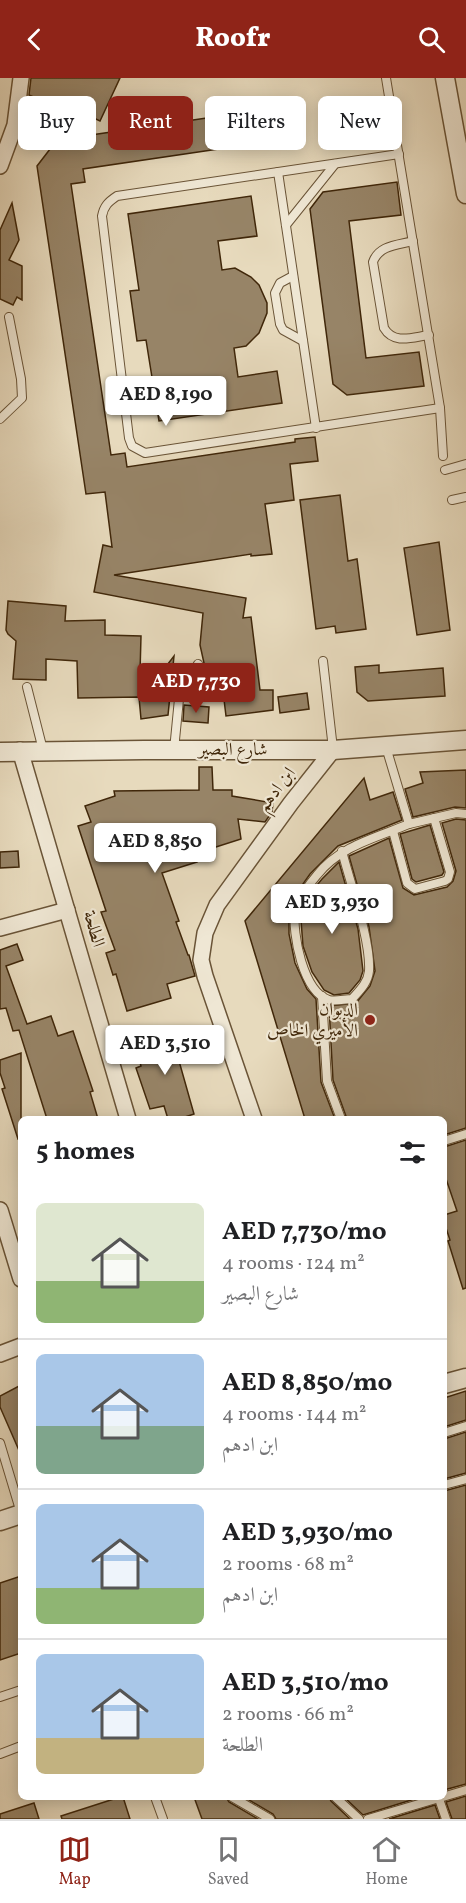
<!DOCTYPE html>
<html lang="en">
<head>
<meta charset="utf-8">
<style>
  body { margin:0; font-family:Vollkorn,Amiri,serif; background:#f6f6f6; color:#202124; height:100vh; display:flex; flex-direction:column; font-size:22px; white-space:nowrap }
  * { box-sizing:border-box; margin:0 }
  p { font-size:20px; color:#757577 }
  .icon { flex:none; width:33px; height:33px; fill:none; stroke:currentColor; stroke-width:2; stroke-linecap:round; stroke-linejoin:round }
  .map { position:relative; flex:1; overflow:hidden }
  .drawer { position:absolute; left:18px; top:1038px; width:429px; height:684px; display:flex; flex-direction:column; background:#fff; border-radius:9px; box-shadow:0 3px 15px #0003 }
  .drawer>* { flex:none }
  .guide { position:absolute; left:18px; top:18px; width:430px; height:54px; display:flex; gap:12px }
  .price { position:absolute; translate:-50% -51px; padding:0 14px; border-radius:6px; background:#fff; color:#222; font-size:20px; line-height:39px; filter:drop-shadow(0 2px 3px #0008) }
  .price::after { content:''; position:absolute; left:50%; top:36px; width:18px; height:14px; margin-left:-9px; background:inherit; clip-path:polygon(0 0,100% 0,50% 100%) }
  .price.current { background:#8f2418; color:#fff }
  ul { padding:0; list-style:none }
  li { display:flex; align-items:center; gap:18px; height:150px; padding:0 18px }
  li+li { border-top:2px solid #e0e0e0 }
  li span { display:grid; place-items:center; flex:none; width:168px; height:120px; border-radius:9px; color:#555 }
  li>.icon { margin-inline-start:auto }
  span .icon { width:72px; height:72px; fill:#fffc; stroke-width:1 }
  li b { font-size:26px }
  h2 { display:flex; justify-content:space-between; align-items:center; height:72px; padding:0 18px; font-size:26px }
  .chip { padding:0 21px; border-radius:9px; background:#fff; box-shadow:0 3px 15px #0003; font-size:21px; line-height:54px }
  .chip.current { background:#8f2418; color:#fff }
  header { display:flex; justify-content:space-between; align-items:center; height:78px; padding:0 18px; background:#8f2418; color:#fff; font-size:27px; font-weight:800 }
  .dock { display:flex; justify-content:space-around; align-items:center; height:84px; border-top:2px solid #e0e0e0; background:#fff; font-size:16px; color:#757577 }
  .dock a { display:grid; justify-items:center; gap:3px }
  .dock .current { color:#8f2418 }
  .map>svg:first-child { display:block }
</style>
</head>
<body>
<header><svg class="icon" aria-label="back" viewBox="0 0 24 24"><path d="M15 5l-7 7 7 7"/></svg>Roofr<svg class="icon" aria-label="search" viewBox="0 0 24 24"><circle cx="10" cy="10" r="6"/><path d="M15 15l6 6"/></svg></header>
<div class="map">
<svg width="466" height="1741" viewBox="0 0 466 1741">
  <rect width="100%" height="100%" fill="#e7dabd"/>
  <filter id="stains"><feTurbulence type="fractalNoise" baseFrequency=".00333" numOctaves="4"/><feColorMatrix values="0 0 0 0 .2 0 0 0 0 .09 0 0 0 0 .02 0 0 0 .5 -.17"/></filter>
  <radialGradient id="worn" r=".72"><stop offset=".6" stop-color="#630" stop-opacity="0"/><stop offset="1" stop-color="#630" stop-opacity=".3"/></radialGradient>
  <!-- building -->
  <g fill="#978467" stroke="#40270a" stroke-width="1.5">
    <path d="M31 0H120L100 43 56 22 53 28 29 17Z"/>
    <path d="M274 30 279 62 83 91 85 104 71 106 111 377 125 375 127 389 295 364V361L315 359 318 383 290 386 294 422 265 426 272 476 251 478V476L114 497 246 520 243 540 251 539 260 612H273V632L226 638 220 588 203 590 204 585 200 567 203 535 94 514 103 467 112 469 105 414 86 416 37 88 57 62Z"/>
    <path d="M397 104 401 137 349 143 366 280 419 274 424 308 347 317 333 306 310 131 323 114Z"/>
    <path d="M251 118 257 158 218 163 222 192 235 190 251 199 259 207 267 225V235L259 255 246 268 234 270 238 299 277 293 282 325 159 343 146 262 137 263 130 213 139 212 128 136Z"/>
    <path d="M12 125 19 162 9 182 22 188V222L17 219 13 227 0 221V152Z"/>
    <path d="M340 417 348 483 357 481 366 551 336 555 335 548 316 551 300 422Z"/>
    <path d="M439 464 450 552 417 557 404 470Z"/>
    <path d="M8 523 66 528 65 543 105 542V557L141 558 140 595H161L174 578 168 637 141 641 139 619 78 620 77 583 46 581V602L13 601 16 563 8 556 6 552Z"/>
    <path d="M379 587V595L443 590 445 618 368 623 357 614 355 589Z"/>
    <path d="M307 615 309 631 280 635 278 619Z"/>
    <path d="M184 627 209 629 208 645 183 643Z"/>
    <path d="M199 689H212L213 712H232V718L273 725 272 734 265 744 238 741 241 761 194 776 197 784 162 795 179 843 176 844 188 877H189L195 898 167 906 171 920 127 933 116 896 113 897 106 875 115 872 101 834 106 833 78 748 91 744 85 728 115 718 114 713 199 712Z"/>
    <path d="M466 692V730L455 729 413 739 405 711 423 705 420 694Z"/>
    <path d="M364 700 370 722 393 714 402 742 338 768 310 796 296 816 289 831V856L295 885 307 911 316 921 321 1004 335 1041H305L245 843Z"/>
    <path d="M456 741 466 742V1050L444 1057V1041H347L333 1002 329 928 356 925 370 908 375 893 369 849 349 778 389 760 403 810 414 817 447 809 453 803 456 793 442 745Z"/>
    <path d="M430 747 444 794 442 797 416 804 412 801 400 756Z"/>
    <path d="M18 773 19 789 0 790V774Z"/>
    <path d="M339 784 358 851 363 893 360 902 349 915 334 917 324 912 312 894 303 868 301 842 302 831 309 817 322 801Z"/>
    <path d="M17 866 23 882 6 888 27 946 51 938 58 958 73 953 93 1013 90 1014 98 1041H47L19 952 13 953 6 930 0 931V872Z"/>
    <path d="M171 955 175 969 189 965 193 978 179 983 194 1036 179 1041H168L164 1028 150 1031 136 990 141 988 135 966Z"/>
    <path d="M21 975V1060L18 1061 2 1011 5 1010 0 995V982Z"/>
    <path d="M466 1062V1210L463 1211 448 1163 450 1162 444 1144V1137L457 1133 444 1095V1069Z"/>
    <path d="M21 1307V1377L0 1329V1318Z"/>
    <path d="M466 1313V1342L444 1349V1320Z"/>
    <path d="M466 1354V1395L444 1401V1361Z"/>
    <path d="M466 1407V1706L444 1712V1413Z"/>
    <path d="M21 1498V1575L0 1582V1505Z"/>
    <path d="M466 1718V1741H452L446 1724Z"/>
    <path d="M120 1719H123L130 1741H62L61 1738Z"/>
    <path d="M194 1719H226L229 1724 258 1741H202Z"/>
    <path d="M244 1719H329L331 1723 350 1741H276L273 1736Z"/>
    <path d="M344 1719H421L363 1737Z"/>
    <path d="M34 1725 39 1741H0V1736Z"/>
    <path d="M435 1727 440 1741H389Z"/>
  </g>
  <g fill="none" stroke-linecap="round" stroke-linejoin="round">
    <!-- service casing -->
    <g stroke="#6a5437" stroke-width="10">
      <g id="service">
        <path d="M386 0 440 330 443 378"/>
        <path d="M399 76 117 118C108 124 104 128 102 138L129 360 132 368 145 375 440 330"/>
        <path d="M278 94 316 350"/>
        <path d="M286 147 335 86"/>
        <path d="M413 163C398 167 379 167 373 184L384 250C394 267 413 259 429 257"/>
        <path d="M293 198 280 205 275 215 280 246 283 252 303 263"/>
        <path d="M0 341 22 320 21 301 9 239"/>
        <path d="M445 392 466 386"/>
        <path d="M452 422 466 419"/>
        <path d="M323 583 333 671"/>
        <path d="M27 609 43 672"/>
        <path d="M174 672 179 621 198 586"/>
        <path d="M409 746 456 735 466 736"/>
        <path d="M393 753 407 805 415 811 445 803 448 801 450 794 434 740"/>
        <path d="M342 773C350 805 371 862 369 893 368 905 359 913 352 921 345 921 335 924 329 922 303 914 292 856 295 832 296 824 311 804 317 797 340 768 375 760 409 746L386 669"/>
        <path d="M322 918 327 1003 341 1041"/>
        <path d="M444 1063 466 1056"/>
        <path d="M444 1355 466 1348"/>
        <path d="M0 1365 21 1435"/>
        <path d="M444 1407 466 1401"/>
        <path d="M0 1619 21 1612"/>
        <path d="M0 1676 21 1668"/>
        <path d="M155 1719 163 1741"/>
        <path d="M232 1719 270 1741"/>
        <path d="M335 1719 359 1741"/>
        <path d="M439 1721 446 1741"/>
        <path d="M368 1741 466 1712"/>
      </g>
    </g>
    <!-- minor casing -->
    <g stroke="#6a5437" stroke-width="18">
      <g id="minor">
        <path d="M0 88 15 47 21 0"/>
        <path d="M20 672 128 1041"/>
        <path d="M0 850 67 832"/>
        <path d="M254 1041 205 898 201 882 205 855 217 827 291 725 333 672"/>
        <path d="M0 1132 21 1201"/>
        <path d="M0 1276 21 1268"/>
      </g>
    </g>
    <!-- tertiary casing -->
    <g stroke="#6a5437" stroke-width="21">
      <g id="tertiary">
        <path d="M445 0 466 116"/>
        <path d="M0 674 144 672H333L466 662"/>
        <path d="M444 1306 466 1300"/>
        <path d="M0 1443 21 1436"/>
      </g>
    </g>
    <!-- service -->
    <use href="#service" stroke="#efe7d4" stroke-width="8"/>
    <!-- minor -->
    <use href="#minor" stroke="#efe7d4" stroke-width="15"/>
    <!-- tertiary -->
    <use href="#tertiary" stroke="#efe7d4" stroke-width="18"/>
  </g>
  <!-- markers -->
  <circle fill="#8f2418" stroke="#efe7d4" stroke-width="2" cx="370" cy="942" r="6"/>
  <g text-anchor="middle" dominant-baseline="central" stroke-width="4.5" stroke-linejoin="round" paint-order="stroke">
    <!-- street labels -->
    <g font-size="18" fill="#40270a" stroke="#efe7d4">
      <text x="233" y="672">شارع البصير</text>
      <text transform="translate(277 712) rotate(-53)">ابن ادهم</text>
      <text transform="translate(93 851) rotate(74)">الطلحة</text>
    </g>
    <!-- poi labels -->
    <g font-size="18" fill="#40270a" stroke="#efe7d4" text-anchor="end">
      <text x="358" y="932">الديوان<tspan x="358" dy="21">الأميري الخاص</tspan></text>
    </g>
  </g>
  <rect width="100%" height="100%" filter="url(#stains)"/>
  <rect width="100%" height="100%" fill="url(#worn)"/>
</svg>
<b class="price" style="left:166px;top:349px">AED 8,190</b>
<b class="price current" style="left:196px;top:636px">AED 7,730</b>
<b class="price" style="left:155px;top:796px">AED 8,850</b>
<b class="price" style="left:332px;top:857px">AED 3,930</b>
<b class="price" style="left:165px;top:998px">AED 3,510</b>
<div class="guide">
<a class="chip">Buy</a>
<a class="chip current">Rent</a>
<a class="chip">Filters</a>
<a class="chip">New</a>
</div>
<section class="drawer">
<h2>5 homes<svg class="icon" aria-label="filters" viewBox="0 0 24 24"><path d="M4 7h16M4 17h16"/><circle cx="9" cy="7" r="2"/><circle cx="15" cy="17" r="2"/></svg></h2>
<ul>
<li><span style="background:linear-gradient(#dfe7d0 65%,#8fb573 0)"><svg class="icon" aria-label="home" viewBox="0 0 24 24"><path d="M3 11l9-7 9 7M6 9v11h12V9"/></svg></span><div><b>AED 7,730/mo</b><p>4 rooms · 124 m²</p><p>شارع البصير</p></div></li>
<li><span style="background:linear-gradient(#a9c7e8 60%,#7fa58c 0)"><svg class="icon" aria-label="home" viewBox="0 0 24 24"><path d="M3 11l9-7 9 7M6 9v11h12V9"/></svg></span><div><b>AED 8,850/mo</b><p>4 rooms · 144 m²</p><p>ابن ادهم</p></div></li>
<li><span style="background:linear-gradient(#a9c7e8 70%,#8fb573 0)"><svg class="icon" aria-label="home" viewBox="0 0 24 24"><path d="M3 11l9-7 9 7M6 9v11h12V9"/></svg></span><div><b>AED 3,930/mo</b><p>2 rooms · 68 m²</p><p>ابن ادهم</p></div></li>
<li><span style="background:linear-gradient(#a9c7e8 70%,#c2b280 0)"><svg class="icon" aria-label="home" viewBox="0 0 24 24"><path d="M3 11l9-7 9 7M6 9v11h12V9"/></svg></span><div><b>AED 3,510/mo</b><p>2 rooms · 66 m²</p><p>الطلحة</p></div></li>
</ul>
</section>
</div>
<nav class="dock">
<a class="current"><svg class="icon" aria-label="map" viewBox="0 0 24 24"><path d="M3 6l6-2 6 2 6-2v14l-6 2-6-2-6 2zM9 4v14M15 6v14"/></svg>Map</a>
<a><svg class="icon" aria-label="saved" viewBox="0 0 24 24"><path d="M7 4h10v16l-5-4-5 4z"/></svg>Saved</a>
<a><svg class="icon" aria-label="home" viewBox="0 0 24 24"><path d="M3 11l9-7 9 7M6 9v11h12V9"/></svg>Home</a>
</nav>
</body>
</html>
